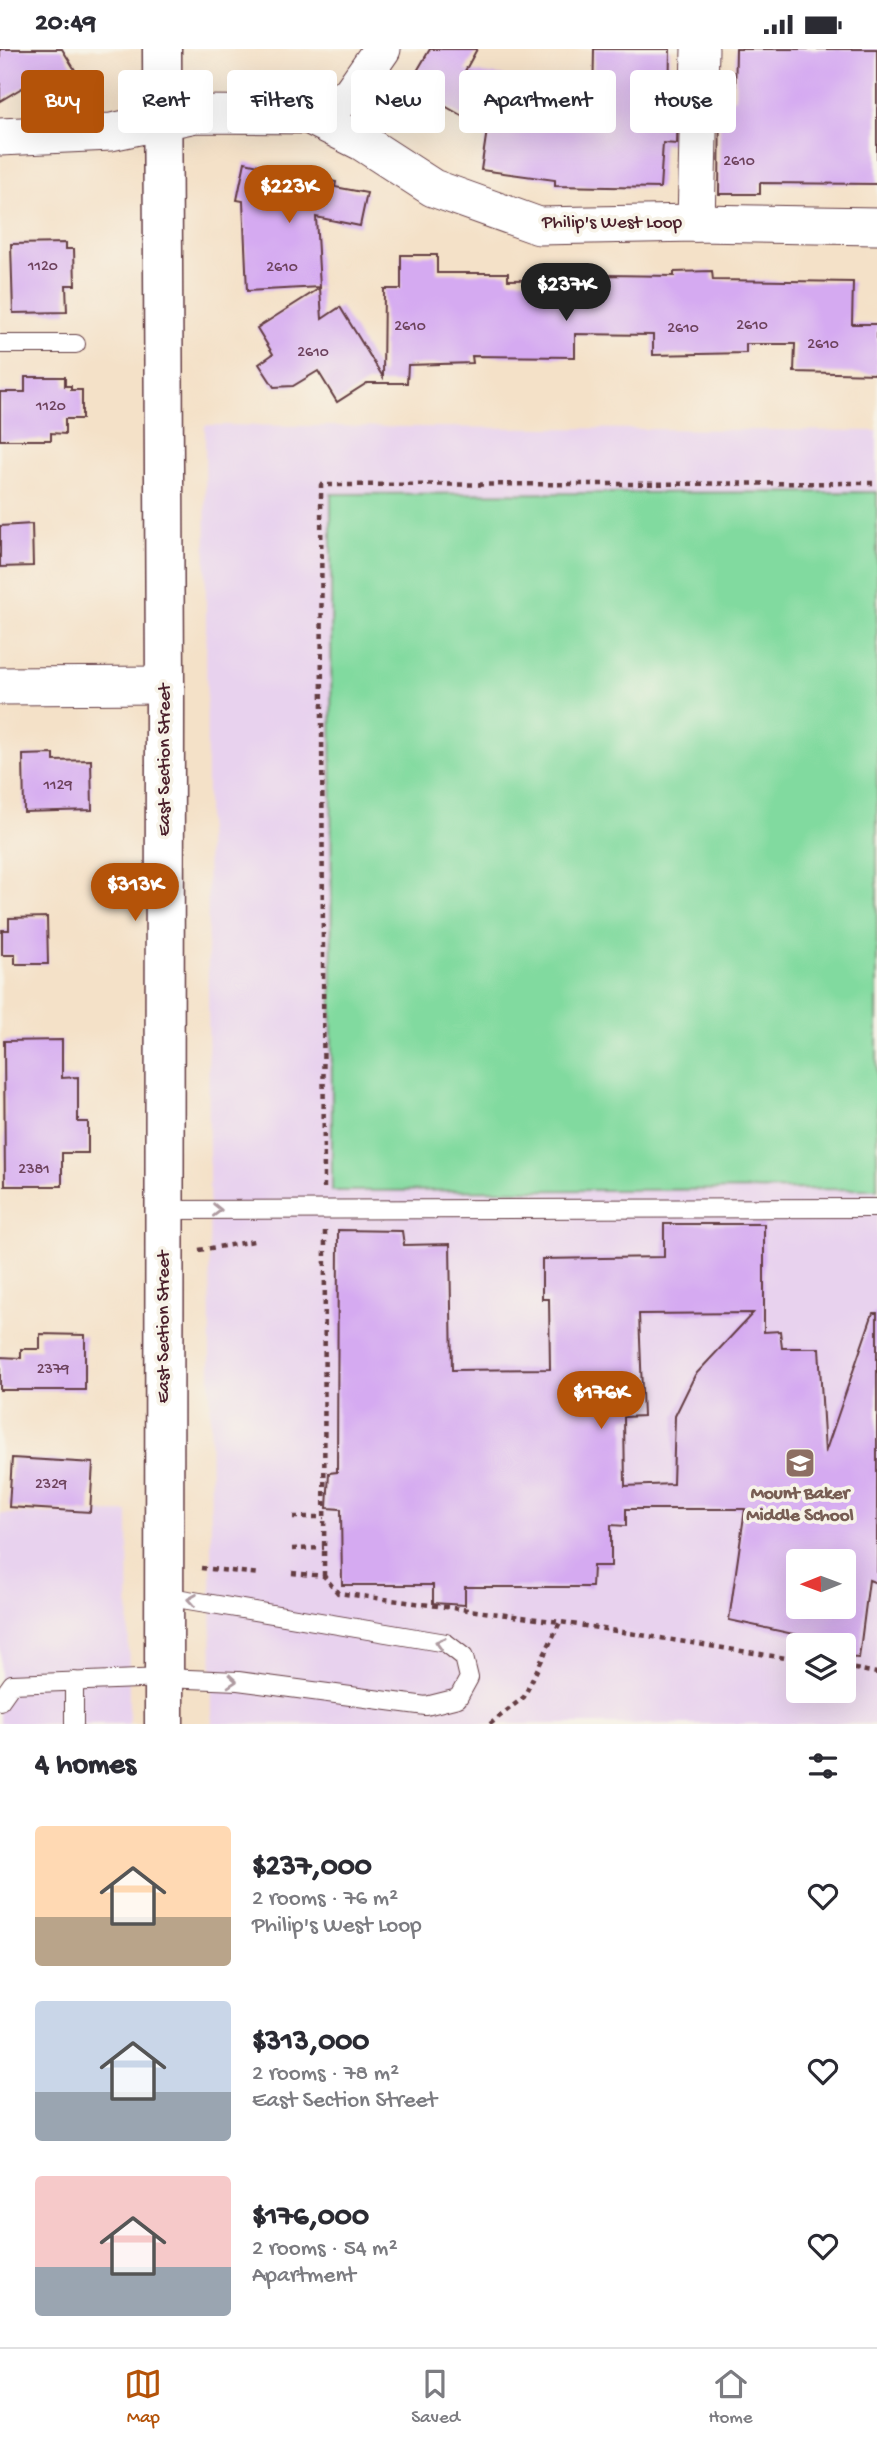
<!DOCTYPE html>
<html lang="en">
<head>
<meta charset="utf-8">
<style>
  body { margin:0; font-family:"Gochi Hand",sans-serif; background:#f7f7f7; color:#2b2b33; height:100vh; display:flex; flex-direction:column; font-size:26px; white-space:nowrap }
  * { box-sizing:border-box; margin:0 }
  p { font-size:23px; color:#7c7c81 }
  .icon { flex:none; width:38px; height:38px; fill:none; stroke:currentColor; stroke-width:2; stroke-linecap:round; stroke-linejoin:round }
  .map { position:relative; height:1675px; overflow:hidden }
  .details { display:flex; flex-direction:column; background:#fff; flex:1 }
  .details>* { flex:none }
  .banner { position:absolute; left:21px; top:21px; width:836px; height:63px; display:flex; gap:14px }
  .needle { width:46px; rotate:269deg }
  .controls { position:absolute; left:786px; top:1500px; display:grid; gap:14px }
  .controls a { display:grid; place-items:center; width:70px; height:70px; border-radius:7px; background:#fff; box-shadow:0 7px 28px #0002; font-size:35px }
  .price { position:absolute; translate:-50% -60px; padding:0 16px; border-radius:24px; background:#b45309; color:#fff; font-size:23px; line-height:46px; filter:drop-shadow(0 2px 4px #0008) }
  .price::after { content:''; position:absolute; left:50%; top:42px; width:21px; height:16px; margin-left:-10px; background:inherit; clip-path:polygon(0 0,100% 0,50% 100%) }
  .price.active { background:#222; color:#fff }
  ul { padding:0; list-style:none }
  li { display:flex; align-items:center; gap:21px; height:175px; padding:0 35px }
  li span { display:grid; place-items:center; flex:none; width:196px; height:140px; border-radius:7px; color:#555 }
  li>.icon { margin-inline-start:auto }
  span .icon { width:84px; height:84px; fill:#fffc; stroke-width:1 }
  li b { font-size:30px }
  h2 { display:flex; justify-content:space-between; align-items:center; height:84px; padding:0 35px; font-size:30px }
  .pill { padding:0 24px; border-radius:7px; background:#fff; box-shadow:0 7px 28px #0002; font-size:24px; line-height:63px }
  .pill.active { background:#b45309; color:#fff }
  .status { display:flex; justify-content:space-between; align-items:center; height:49px; padding:0 35px; background:#fff; direction:ltr }
  .status svg { height:19px; fill:currentColor }
  .tab-bar { display:flex; justify-content:space-around; align-items:center; height:98px; border-top:2px solid #e1e1e2; background:#fff; font-size:19px; color:#7c7c81 }
  .tab-bar a { display:grid; justify-items:center; gap:4px }
  .tab-bar .active { color:#b45309 }
  .map>svg:first-child { display:block }
</style>
</head>
<body>
<div class="status"><b>20:49</b><svg viewBox="0 0 49 12"><path d="M0 12V9h3v3zM5 12V6h3v6zM10 12V3h3v9zM15 12V0h3v12zM26 1h20v11H26zM47 4h2v5h-2z"/></svg></div>
<div class="map">
<svg width="877" height="1675" viewBox="0 0 877 1675">
  <rect width="100%" height="100%" fill="#f7f3e8"/>
  <filter id="ink" filterUnits="userSpaceOnUse"><feTurbulence type="fractalNoise" baseFrequency=".0143" numOctaves="2"/><feDisplacementMap in="SourceGraphic" scale="14" xChannelSelector="R" yChannelSelector="G"/><feConvolveMatrix kernelMatrix="1 2 1 2 8 2 1 2 1" color-interpolation-filters="sRGB"/></filter>
  <filter id="wash" filterUnits="userSpaceOnUse"><feTurbulence type="fractalNoise" baseFrequency=".00686" numOctaves="4" result="noise"/><feDisplacementMap in="SourceGraphic" scale="28" xChannelSelector="R" yChannelSelector="G"/><feGaussianBlur stdDeviation="1.57" result="paint"/><feColorMatrix in="noise" values="0 0 0 0 0 0 0 0 0 0 0 0 0 0 0 0 0 1.4 0 .05"/><feComposite in="paint" operator="in"/></filter>
  <g filter="url(#wash)">
    <rect width="100%" height="100%" fill="#f4e1c8"/>
    <!-- built -->
    <g fill="#e8d2ee" fill-rule="evenodd">
      <path d="M205 376 877 382V1675H212ZM798 1512H844V1558H798ZM798 1596H844V1642H798Z"/>
      <path d="M128 1463 129 1675H0V1465Z"/>
    </g>
    <!-- green -->
    <path fill="#81da9f" stroke="#667c65" stroke-width="2" d="M877 443V1140L332 1142 331 445Z"/>
    <g id="blocks">
      <!-- building -->
      <g fill="#d5aaf1" fill-rule="evenodd">
        <path d="M0 0H62L75 21 48 37 42 27 0 52Z"/>
        <path d="M430 0H477L465 22 535 31 531 56H593L594 0H670L669 55H678L677 95 663 94 660 139 555 137V131L481 121 487 81 443 56 429 79 400 63V51Z"/>
        <path d="M736 0H877V135L760 134V145H719L720 50H735Z"/>
        <path d="M245 113 336 133 335 138 367 144 360 177 316 168 320 238 247 242 243 152 237 151Z"/>
        <path d="M66 194V200H74L75 236H66L67 263 13 264 11 195Z"/>
        <path d="M401 206H437V224H508V231L607 230V226L674 227V223L712 222 713 231 853 233 852 275H877V325L794 323 795 295H746V304L653 306V286L575 285V308L472 307 473 314 408 316 407 334H367L337 353 318 322 293 337 274 338 259 315 273 305 257 279 320 239 322 270 340 258 383 328 384 240H401Z"/>
        <path d="M25 328H65V337H71V341H82V370H65V385L51 384V391H0V343H25Z"/>
        <path d="M32 475 33 517 0 518V477Z"/>
        <path d="M54 705V712L91 711 92 761 24 763 23 706Z"/>
        <path d="M47 868 48 915H15V906H2V881H9V869Z"/>
        <path d="M62 991V1029L78 1028V1073H88V1104H62V1137H5L4 992Z"/>
        <path d="M664 1175H764V1283L780 1282 782 1299H819L825 1404 873 1264H877V1534L869 1531 859 1609 844 1608V1596L729 1571 745 1460H626V1477L611 1476V1517H593L592 1538H465V1556L433 1554V1536H342L341 1460 327 1459 329 1424 337 1423 338 1181 402 1182 404 1196 450 1195 452 1321 550 1320 549 1250H542V1210L664 1208ZM753 1264 695 1326 675 1367 673 1435 625 1437 624 1368 643 1367 639 1265ZM798 1512H844V1558H798Z"/>
        <path d="M40 1285 85 1286V1341H0V1308L21 1309V1300H40Z"/>
        <path d="M12 1409 93 1414 90 1463 9 1458Z"/>
      </g>
    </g>
  </g>
  <g filter="url(#ink)">
    <use href="#blocks" fill-opacity="0" stroke="#643c43" stroke-width="2"/>
    <g fill="none" stroke-linecap="round" stroke-linejoin="round">
      <!-- service casing -->
      <g stroke="#643c43" stroke-width="20">
        <g id="service">
          <path d="M0 295H76"/>
          <path d="M164 1161 877 1159"/>
          <path d="M74 1632V1675"/>
          <path d="M0 1652 12 1635 164 1629 238 1632 426 1657 458 1649 469 1629 464 1608 446 1594 164 1547"/>
        </g>
      </g>
      <!-- minor casing -->
      <g stroke="#643c43" stroke-width="39">
        <g id="minor">
          <path d="M308 66 350 46 382 0"/>
          <path d="M0 88 111 83 196 65 308 66 362 93 433 139 539 177 696 174 877 177"/>
          <path d="M696 174 700 0"/>
          <path d="M0 637 165 636"/>
        </g>
      </g>
      <!-- tertiary casing -->
      <g stroke="#643c43" stroke-width="41">
        <path id="tertiary" d="M162 0 165 636 164 1675"/>
      </g>
      <!-- path -->
      <g stroke="#643c43" stroke-width="4.5" stroke-dasharray="5 5" stroke-linecap="butt">
        <path d="M324 1139 321 436 877 434"/>
        <path d="M199 1201 254 1192"/>
        <path d="M293 1468H324"/>
        <path d="M292 1500 324 1499"/>
        <path d="M201 1519 260 1525"/>
        <path d="M292 1524 324 1527 338 1544 560 1573 798 1611"/>
        <path d="M324 1527 325 1182"/>
        <path d="M844 1618 877 1624"/>
        <path d="M490 1675 524 1648 560 1573"/>
      </g>
      <!-- service -->
      <use href="#service" stroke="#fff" stroke-width="18"/>
      <!-- minor -->
      <use href="#minor" stroke="#fff" stroke-width="37"/>
      <!-- tertiary -->
      <use href="#tertiary" stroke="#fff" stroke-width="38"/>
    </g>
    <!-- one-way arrows -->
    <defs><path id="oneway-chevron" d="M-2-3.5L2.5 0L-2 3.5" fill="none" stroke-width="1.6" stroke-linecap="round" stroke-linejoin="round" transform="scale(1.75)"/></defs>
    <g stroke="#ae9aa0">
      <use href="#oneway-chevron" transform="translate(217 1161) rotate(1)"/>
      <use href="#oneway-chevron" transform="translate(192 1551) rotate(-171)"/>
      <use href="#oneway-chevron" transform="translate(440 1594) rotate(-163)"/>
      <use href="#oneway-chevron" transform="translate(232 1632) rotate(4)"/>
    </g>
  </g>
  <!-- icons -->
  <defs>
    <g id="school-square" transform="scale(1.575)"><rect x="-9" y="-9" width="18" height="18" rx="4" fill="#8d6e63" stroke="#f7f3e8"/><path d="M0-5L7-2L0 1L-7-2ZM-4 1L0 2.5L4 1V4Q0 6-4 4Z" fill="#fff"/></g>
  </defs>
  <g fill-rule="evenodd">
    <use href="#school-square" x="800" y="1414"/>
  </g>
  <g text-anchor="middle" dominant-baseline="central" stroke-width="7" stroke-linejoin="round" paint-order="stroke">
    <!-- number labels -->
    <g font-size="16" fill="#6d425c">
      <text x="739" y="113">2610</text>
      <text x="43" y="218">1120</text>
      <text x="282" y="219">2610</text>
      <text x="752" y="277">2610</text>
      <text x="410" y="278">2610</text>
      <text x="683" y="280">2610</text>
      <text x="823" y="296">2610</text>
      <text x="313" y="304">2610</text>
      <text x="51" y="358">1120</text>
      <text x="58" y="737">1129</text>
      <text x="34" y="1121">2381</text>
      <text x="53" y="1321">2379</text>
      <text x="51" y="1436">2329</text>
    </g>
    <!-- street labels -->
    <g font-size="19" fill="#4a1f2b" stroke="#f7f3e8">
      <text x="612" y="174">Philip's West Loop</text>
      <text transform="translate(165 711) rotate(-90)">East Section Street</text>
      <text transform="translate(164 1278) rotate(-90)">East Section Street</text>
    </g>
    <!-- education labels -->
    <g font-size="19" font-weight="bold" fill="#785e54" stroke="#f7f3e8">
      <text x="800" y="1445">Mount Baker<tspan x="800" dy="22">Middle School</tspan></text>
    </g>
  </g>
</svg>
<div class="controls">
<a><svg class="needle" viewBox="-14 -14 28 28"><path d="M0-13l5 13h-10z" fill="#e53935"/><path d="M0 13l5-13h-10z" fill="#7c7c81"/></svg></a>
<a><svg class="icon" aria-label="layers" viewBox="0 0 24 24"><path d="M12 4l9 5-9 5-9-5zM3 14l9 5 9-5"/></svg></a>
</div>
<b class="price" style="left:289px;top:176px">$223K</b>
<b class="price active" style="left:566px;top:274px">$237K</b>
<b class="price" style="left:135px;top:874px">$313K</b>
<b class="price" style="left:601px;top:1382px">$176K</b>
<div class="banner">
<a class="pill active">Buy</a>
<a class="pill">Rent</a>
<a class="pill">Filters</a>
<a class="pill">New</a>
<a class="pill">Apartment</a>
<a class="pill">House</a>
</div>
</div>
<section class="details">
<h2>4 homes<svg class="icon" aria-label="filters" viewBox="0 0 24 24"><path d="M4 7h16M4 17h16"/><circle cx="9" cy="7" r="2"/><circle cx="15" cy="17" r="2"/></svg></h2>
<ul>
<li><span style="background:linear-gradient(#ffd9b3 65%,#b9a48a 0)"><svg class="icon" aria-label="home" viewBox="0 0 24 24"><path d="M3 11l9-7 9 7M6 9v11h12V9"/></svg></span><div><b>$237,000</b><p>2 rooms · 76 m²</p><p>Philip's West Loop</p></div><svg class="icon" aria-label="heart" viewBox="0 0 24 24"><path d="M12 20l-8-8c-3-5 5-10 8-4 3-6 11-1 8 4z"/></svg></li>
<li><span style="background:linear-gradient(#c9d6e8 65%,#9aa5b1 0)"><svg class="icon" aria-label="home" viewBox="0 0 24 24"><path d="M3 11l9-7 9 7M6 9v11h12V9"/></svg></span><div><b>$313,000</b><p>2 rooms · 78 m²</p><p>East Section Street</p></div><svg class="icon" aria-label="heart" viewBox="0 0 24 24"><path d="M12 20l-8-8c-3-5 5-10 8-4 3-6 11-1 8 4z"/></svg></li>
<li><span style="background:linear-gradient(#f6c9c9 65%,#9aa5b1 0)"><svg class="icon" aria-label="home" viewBox="0 0 24 24"><path d="M3 11l9-7 9 7M6 9v11h12V9"/></svg></span><div><b>$176,000</b><p>2 rooms · 54 m²</p><p>Apartment</p></div><svg class="icon" aria-label="heart" viewBox="0 0 24 24"><path d="M12 20l-8-8c-3-5 5-10 8-4 3-6 11-1 8 4z"/></svg></li>
</ul>
</section>
<nav class="tab-bar">
<a class="active"><svg class="icon" aria-label="map" viewBox="0 0 24 24"><path d="M3 6l6-2 6 2 6-2v14l-6 2-6-2-6 2zM9 4v14M15 6v14"/></svg>Map</a>
<a><svg class="icon" aria-label="saved" viewBox="0 0 24 24"><path d="M7 4h10v16l-5-4-5 4z"/></svg>Saved</a>
<a><svg class="icon" aria-label="home" viewBox="0 0 24 24"><path d="M3 11l9-7 9 7M6 9v11h12V9"/></svg>Home</a>
</nav>
</body>
</html>
